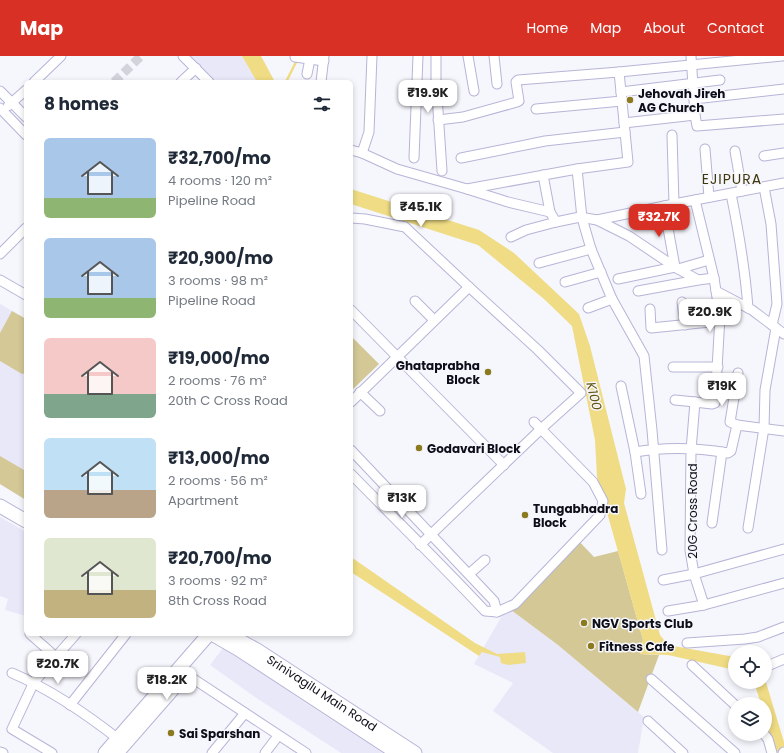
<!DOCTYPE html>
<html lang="en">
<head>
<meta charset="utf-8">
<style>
  body { margin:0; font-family:Poppins,sans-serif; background:#f6f6f7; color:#1f2937; height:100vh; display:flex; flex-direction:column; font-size:15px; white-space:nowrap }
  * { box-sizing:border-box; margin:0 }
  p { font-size:13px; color:#747a83 }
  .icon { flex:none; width:22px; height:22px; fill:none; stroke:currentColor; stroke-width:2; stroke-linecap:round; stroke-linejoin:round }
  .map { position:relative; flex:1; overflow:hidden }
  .panel { position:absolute; left:24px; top:24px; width:329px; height:556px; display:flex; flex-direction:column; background:#fff; border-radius:6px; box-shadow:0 2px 6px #0003 }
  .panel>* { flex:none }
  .controls { position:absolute; left:728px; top:589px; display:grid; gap:8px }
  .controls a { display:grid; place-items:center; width:44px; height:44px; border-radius:50%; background:#fff; box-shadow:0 2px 6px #0003; font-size:20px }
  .price { position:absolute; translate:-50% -34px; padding:0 9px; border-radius:8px; background:#fff; color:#222; font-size:13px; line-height:26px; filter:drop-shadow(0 1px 2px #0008) }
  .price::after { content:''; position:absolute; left:50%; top:24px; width:12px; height:9px; margin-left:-6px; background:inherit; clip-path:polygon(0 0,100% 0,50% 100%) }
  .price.active { background:#d93025; color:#fff }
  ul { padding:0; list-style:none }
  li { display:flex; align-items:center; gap:12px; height:100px; padding:0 20px }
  li span { display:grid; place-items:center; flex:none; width:112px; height:80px; border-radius:6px; color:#555 }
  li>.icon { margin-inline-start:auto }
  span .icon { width:48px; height:48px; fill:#fffc; stroke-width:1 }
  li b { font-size:17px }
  h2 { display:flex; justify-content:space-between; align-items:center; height:48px; padding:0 20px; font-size:17px }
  header { display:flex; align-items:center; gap:24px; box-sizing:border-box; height:56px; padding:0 20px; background:#d93025; color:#fff }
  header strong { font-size:19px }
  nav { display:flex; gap:22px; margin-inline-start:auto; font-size:14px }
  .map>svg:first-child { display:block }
</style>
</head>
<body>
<header>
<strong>Map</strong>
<nav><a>Home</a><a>Map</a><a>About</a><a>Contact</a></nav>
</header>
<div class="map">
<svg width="784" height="697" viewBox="0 0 784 697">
  <rect width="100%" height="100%" fill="#f6f6fd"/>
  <!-- built -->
  <g fill="#e8e8f9">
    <path d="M189 0H242L257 26H214Z"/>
    <path d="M0 248 26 263V444L0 428Z"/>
    <path d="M0 461 26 476V560L5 554 8 543 0 540Z"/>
    <path d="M507 551 558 589 644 661 638 697H553L493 655 513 627 474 608Z"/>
    <path d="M223 592 303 645 383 697H341L255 641 210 609Z"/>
  </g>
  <!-- green -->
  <g fill="#d3c896">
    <path d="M12 255 26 263V317L22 318 0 305V277Z"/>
    <path d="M351 280 379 308 351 335Z"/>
    <path d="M0 400 24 414 26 412V444L0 428Z"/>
    <path d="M574 480 594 501 618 495 643 584 640 598 659 599 638 656 558 589 507 551Z"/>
  </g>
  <!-- water -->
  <g fill="#efdc84">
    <path d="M242 0H261L275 26H257Z"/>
    <path d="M351 133 479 174 514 197 579 258 590 290 626 433 624 447 660 579 668 589 735 601V614L668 599 640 598 643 584 597 421 595 384 572 270 544 243 478 189 351 148Z"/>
    <path d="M351 501 475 587 497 598 525 596 526 607 508 609 501 607 500 601 482 596 479 600 351 516Z"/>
    <path d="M765 623 784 686V697H778L766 674C767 666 765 657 765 648H761L754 626H765Z"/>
  </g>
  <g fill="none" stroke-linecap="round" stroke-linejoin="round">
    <!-- stream -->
    <path stroke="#efdc84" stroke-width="2.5" d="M286 26 297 4"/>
    <!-- minor-tunnel -->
    <path stroke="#d3d3db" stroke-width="9" stroke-dasharray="9 4.5" stroke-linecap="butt" d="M114 26 141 0"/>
    <!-- minor casing -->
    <g stroke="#b6b5d7" stroke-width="11">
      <g id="minor">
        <path d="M183 0 209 26"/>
        <path d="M436 0V24L442 115"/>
        <path d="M468 0 474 35"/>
        <path d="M494 0 497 28"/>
        <path d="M691 0 695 59 697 70 784 63"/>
        <path d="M295 1 324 5"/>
        <path d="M619 16 782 0"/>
        <path d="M307 18 310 3"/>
        <path d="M34 26 61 0"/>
        <path d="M181 26 196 12"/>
        <path d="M321 26 324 0"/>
        <path d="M0 35 26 61"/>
        <path d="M621 36 720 24"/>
        <path d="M694 43 784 33"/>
        <path d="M8 50 26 34"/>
        <path d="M0 52 26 79"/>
        <path d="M536 53 622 45"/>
        <path d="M438 64 463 61 517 46 519 45 516 26 518 24 619 16 628 106 577 113 467 133"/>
        <path d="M624 67 695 59"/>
        <path d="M672 79 674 148"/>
        <path d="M705 93 709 141"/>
        <path d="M351 94 362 97 397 113 467 133 508 146 550 156 556 166 580 161 597 164 629 180 675 211 698 224 714 222"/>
        <path d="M735 95 742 135"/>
        <path d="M362 97 369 76 372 0"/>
        <path d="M764 100 784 97"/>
        <path d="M414 102 418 0"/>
        <path d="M461 102 545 85 625 76"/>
        <path d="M577 113 582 162 591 193 612 243 644 300 652 374 662 494"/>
        <path d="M543 119 550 156"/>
        <path d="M764 131 771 168 777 248 772 269"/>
        <path d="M731 138C739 177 745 212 748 252"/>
        <path d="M695 144 714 222 720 261 715 347 712 348 695 346 691 394 690 494 694 518 784 493"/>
        <path d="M351 162 365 163 405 171 469 231"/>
        <path d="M597 164 674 148 784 127"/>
        <path d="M511 181 526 174 556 166"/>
        <path d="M0 198 26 172"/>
        <path d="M539 207 591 193"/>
        <path d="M678 213 709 204"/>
        <path d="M618 223 675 211 664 150"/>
        <path d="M0 224 26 239"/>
        <path d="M565 226 601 216"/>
        <path d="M638 235 698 224"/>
        <path d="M716 235 752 254 784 278"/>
        <path d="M415 245 434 264"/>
        <path d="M682 246 685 269"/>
        <path d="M588 252 612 243"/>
        <path d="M650 253 651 272 720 265"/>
        <path d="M351 254 504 409"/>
        <path d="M673 311H718"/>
        <path d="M621 330 635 396 641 438"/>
        <path d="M360 336 380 355"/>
        <path d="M675 344 695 346"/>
        <path d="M351 346 469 231 538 294 581 337 541 373 534 366"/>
        <path d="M737 369 730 366 738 317"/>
        <path d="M351 394 494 545 497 556"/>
        <path d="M635 396C664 391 699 392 728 397L731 395 737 369 784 375"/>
        <path d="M351 418C396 464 441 508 485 555L497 556 515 548 600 459 603 445 593 426 541 373 420 489"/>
        <path d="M712 467 722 396"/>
        <path d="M748 472 764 372 765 334 776 272"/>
        <path d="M469 518 485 504"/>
        <path d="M663 524 694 518 704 549"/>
        <path d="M668 555 704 549 784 527"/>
        <path d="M30 578 56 601"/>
        <path d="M687 587 745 583 758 581 784 571"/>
        <path d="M692 609 735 649"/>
        <path d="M765 611 784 603"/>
        <path d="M12 617C52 634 88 659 122 686"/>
        <path d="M186 618 306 697"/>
        <path d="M651 623 735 697"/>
        <path d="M70 649 126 578"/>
        <path d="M648 665 683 697"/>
        <path d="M764 678 768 683 772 697"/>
        <path d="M0 696 3 697"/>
        <path d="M52 697 12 673 34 626 76 578"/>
        <path d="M212 697 245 657"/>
        <path d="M265 697 278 680"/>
        <path d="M783 697 784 696"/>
      </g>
    </g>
    <!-- secondary casing -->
    <g stroke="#b6b5d7" stroke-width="15">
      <g id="secondary">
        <path d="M0 450 26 465"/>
        <path d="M212 578 238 593 397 697"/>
        <path id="s1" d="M228 578 257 594 415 697"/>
        <path d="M105 697 209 578"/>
        <path d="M117 697 172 634"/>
      </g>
    </g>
    <!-- minor -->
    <use href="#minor" stroke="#fff" stroke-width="9"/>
    <!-- secondary -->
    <use href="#secondary" stroke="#fff" stroke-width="13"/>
  </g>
  <!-- markers -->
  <g fill="#8c7a1f" stroke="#f6f6fd" stroke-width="1.5">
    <circle cx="630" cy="44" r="4"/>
    <circle cx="488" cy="316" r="4"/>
    <circle cx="419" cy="392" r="4"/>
    <circle cx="525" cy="459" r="4"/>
    <circle cx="584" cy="567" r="4"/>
    <circle cx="591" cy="590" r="4"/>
    <circle cx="171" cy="677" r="4"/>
  </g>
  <g text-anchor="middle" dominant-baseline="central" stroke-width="3" stroke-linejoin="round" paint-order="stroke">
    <!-- poi labels -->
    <g font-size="12" font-weight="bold" fill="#0e0e19" stroke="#f6f6fd" text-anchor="start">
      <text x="638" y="37">Jehovah Jireh<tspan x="638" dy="14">AG Church</tspan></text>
      <text x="480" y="309" text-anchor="end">Ghataprabha<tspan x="480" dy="14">Block</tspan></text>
      <text x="427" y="392">Godavari Block</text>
      <text x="533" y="452">Tungabhadra<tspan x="533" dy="14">Block</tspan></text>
      <text x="592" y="567">NGV Sports Club</text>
      <text x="599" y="590">Fitness Cafe</text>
      <text x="179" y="677">Sai Sparshan</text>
    </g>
    <!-- street labels -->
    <g font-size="12" fill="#0e0e19" stroke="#f6f6fd">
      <text transform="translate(692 455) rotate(-90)">20G Cross Road</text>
      <text stroke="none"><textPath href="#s1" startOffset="111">Srinivagilu Main Road</textPath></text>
    </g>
    <!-- water labels -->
    <g font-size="13" font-style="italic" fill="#645714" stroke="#f6f6fd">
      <text transform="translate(594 340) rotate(76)">K100</text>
    </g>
    <!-- quarter labels -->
    <g font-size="14" letter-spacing="1" fill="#40380d" stroke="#f6f6fd">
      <text x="732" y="123">EJIPURA</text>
    </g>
  </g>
</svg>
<div class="controls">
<a><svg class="icon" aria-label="locate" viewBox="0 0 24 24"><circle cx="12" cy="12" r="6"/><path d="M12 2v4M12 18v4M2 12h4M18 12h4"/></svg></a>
<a><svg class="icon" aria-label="layers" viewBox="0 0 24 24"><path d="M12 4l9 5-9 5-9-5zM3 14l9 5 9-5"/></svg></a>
</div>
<b class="price" style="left:428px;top:58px">₹19.9K</b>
<b class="price" style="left:421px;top:172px">₹45.1K</b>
<b class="price active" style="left:659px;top:182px">₹32.7K</b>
<b class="price" style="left:710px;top:277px">₹20.9K</b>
<b class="price" style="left:722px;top:351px">₹19K</b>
<b class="price" style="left:402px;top:463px">₹13K</b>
<b class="price" style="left:58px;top:629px">₹20.7K</b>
<b class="price" style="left:167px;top:645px">₹18.2K</b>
<section class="panel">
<h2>8 homes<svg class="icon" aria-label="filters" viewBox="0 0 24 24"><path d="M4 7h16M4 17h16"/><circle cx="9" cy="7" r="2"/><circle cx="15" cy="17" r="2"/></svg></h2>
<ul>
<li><span style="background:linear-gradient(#a9c7e8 75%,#8fb573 0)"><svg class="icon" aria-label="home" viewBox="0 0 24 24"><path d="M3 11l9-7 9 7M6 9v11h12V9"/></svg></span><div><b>₹32,700/mo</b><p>4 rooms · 120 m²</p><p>Pipeline Road</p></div></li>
<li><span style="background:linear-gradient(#a9c7e8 75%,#8fb573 0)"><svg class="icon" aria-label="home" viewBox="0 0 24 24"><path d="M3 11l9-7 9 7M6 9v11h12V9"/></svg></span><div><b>₹20,900/mo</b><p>3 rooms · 98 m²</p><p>Pipeline Road</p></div></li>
<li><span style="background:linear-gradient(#f6c9c9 70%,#7fa58c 0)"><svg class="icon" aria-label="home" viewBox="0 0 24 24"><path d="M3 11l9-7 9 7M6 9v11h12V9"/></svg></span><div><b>₹19,000/mo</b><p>2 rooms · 76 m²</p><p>20th C Cross Road</p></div></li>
<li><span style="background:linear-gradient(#bfe0f5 65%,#b9a48a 0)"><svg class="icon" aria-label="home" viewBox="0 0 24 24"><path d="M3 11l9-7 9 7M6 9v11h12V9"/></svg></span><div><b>₹13,000/mo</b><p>2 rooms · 56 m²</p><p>Apartment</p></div></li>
<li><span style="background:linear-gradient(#dfe7d0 65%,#c2b280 0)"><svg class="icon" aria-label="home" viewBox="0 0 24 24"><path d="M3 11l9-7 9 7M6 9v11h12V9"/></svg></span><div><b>₹20,700/mo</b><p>3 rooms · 92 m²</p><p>8th Cross Road</p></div></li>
</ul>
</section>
</div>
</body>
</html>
